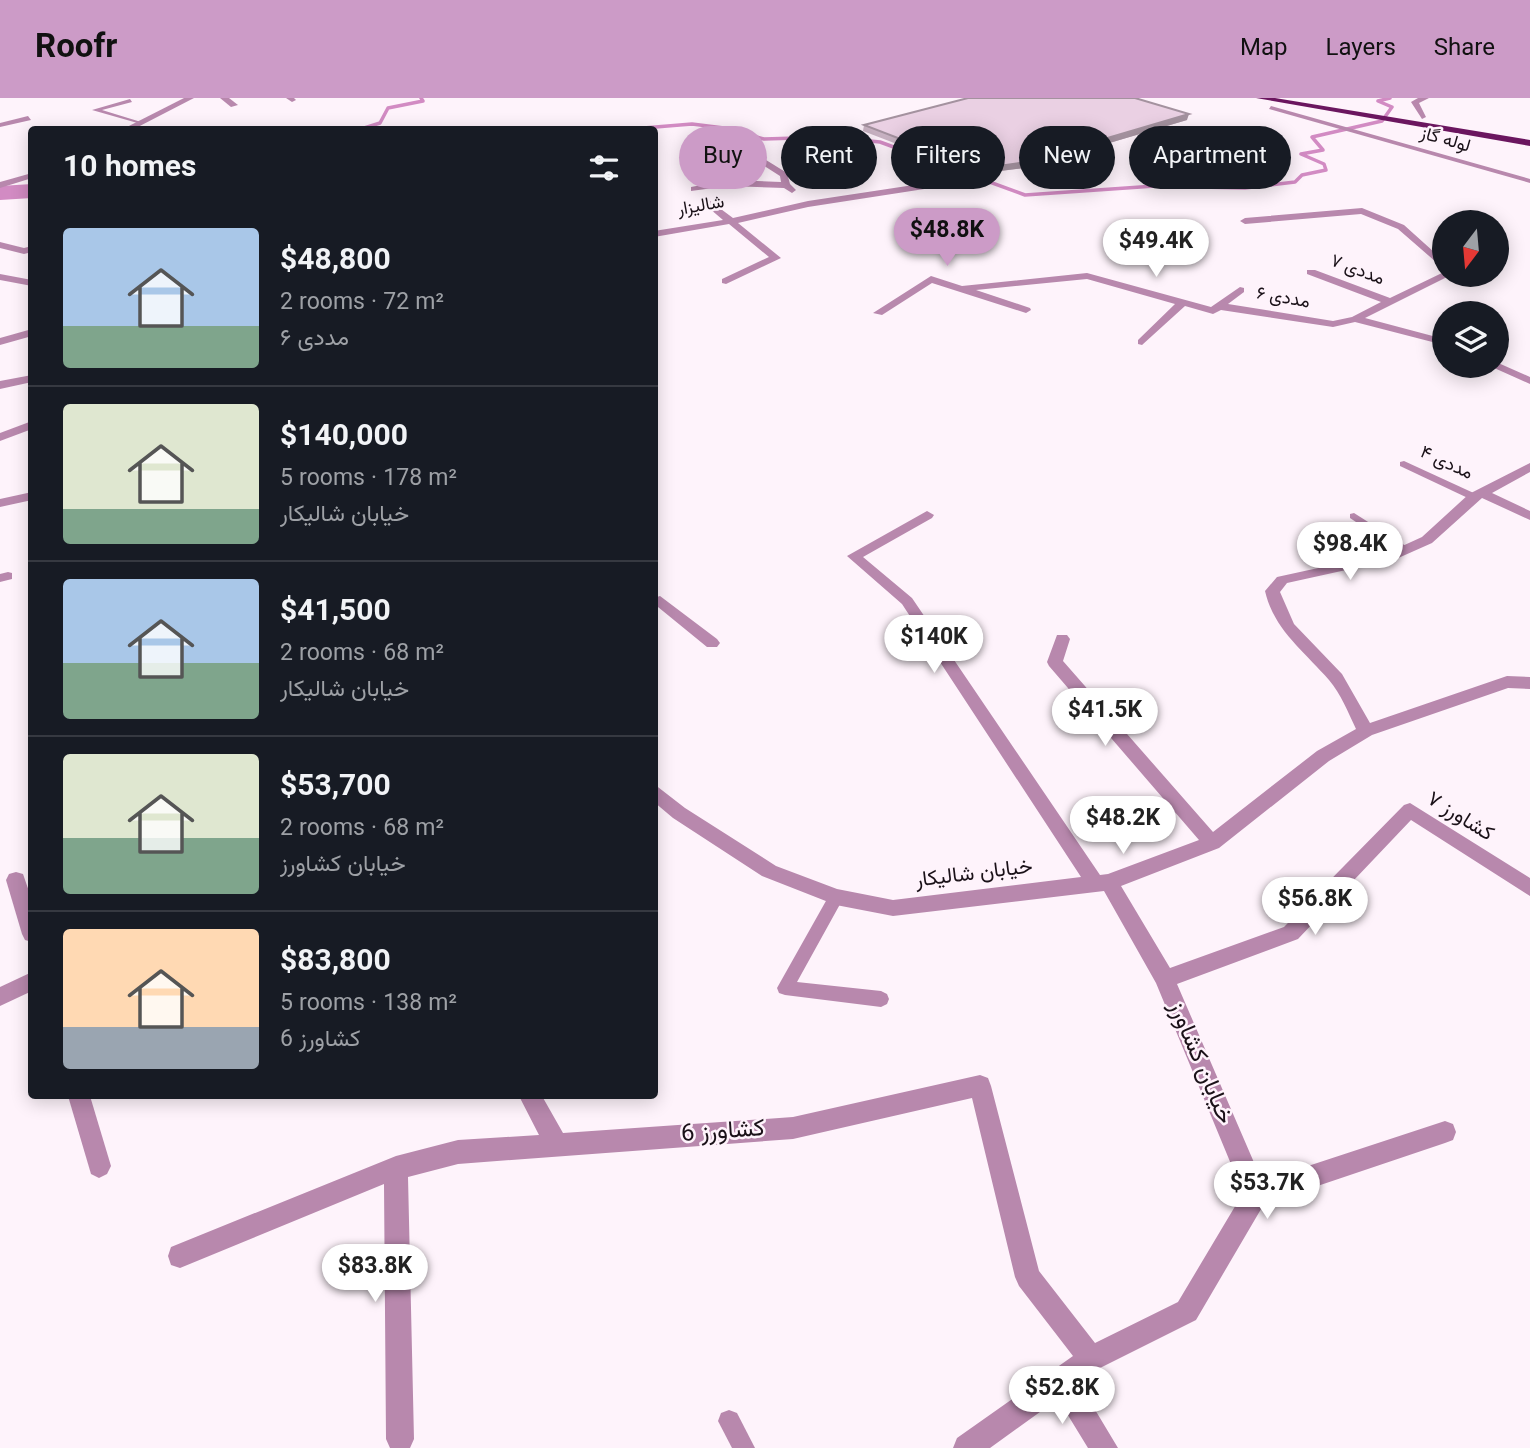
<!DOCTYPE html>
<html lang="en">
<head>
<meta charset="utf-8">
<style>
  body { margin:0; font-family:Georgia,Vazirmatn,serif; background:#242831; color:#f1f3f6; height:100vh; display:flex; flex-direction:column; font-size:26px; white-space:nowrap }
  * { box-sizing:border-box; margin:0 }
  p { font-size:23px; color:#9ea1a6 }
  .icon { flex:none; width:38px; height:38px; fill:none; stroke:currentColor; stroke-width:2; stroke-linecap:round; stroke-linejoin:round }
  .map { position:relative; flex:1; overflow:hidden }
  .side { position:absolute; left:28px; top:28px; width:630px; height:973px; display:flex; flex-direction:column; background:#171b24; border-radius:7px; box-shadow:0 4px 18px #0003 }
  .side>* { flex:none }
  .guide { position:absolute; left:679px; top:28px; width:665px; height:63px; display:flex; gap:14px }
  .needle { width:46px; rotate:196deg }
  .controls { position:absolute; left:1432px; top:112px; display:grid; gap:14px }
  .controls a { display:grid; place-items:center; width:77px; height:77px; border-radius:50%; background:#171b24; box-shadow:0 4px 18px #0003; font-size:35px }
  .price { position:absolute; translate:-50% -60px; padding:0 16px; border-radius:24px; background:#fff; color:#222; font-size:23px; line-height:46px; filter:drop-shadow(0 2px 4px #0008) }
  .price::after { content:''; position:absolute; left:50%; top:42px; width:21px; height:16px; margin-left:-10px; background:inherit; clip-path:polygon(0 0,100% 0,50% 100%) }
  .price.on { background:#cc9bc7; color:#111 }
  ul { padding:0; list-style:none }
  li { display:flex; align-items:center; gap:21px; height:175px; padding:0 35px }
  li+li { border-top:2px solid #363941 }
  li span { display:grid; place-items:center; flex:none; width:196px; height:140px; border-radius:7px; color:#555 }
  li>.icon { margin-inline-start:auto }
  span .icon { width:84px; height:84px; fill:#fffc; stroke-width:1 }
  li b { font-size:30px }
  h2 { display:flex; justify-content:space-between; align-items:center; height:84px; padding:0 35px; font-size:30px }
  .tag { padding:0 24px; border-radius:32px; background:#171b24; box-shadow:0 4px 18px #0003; font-size:24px; line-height:63px }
  .tag.on { background:#cc9bc7; color:#111 }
  header { display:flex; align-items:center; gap:42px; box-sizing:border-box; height:98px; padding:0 35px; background:#cc9bc7; color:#111 }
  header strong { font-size:33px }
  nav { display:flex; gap:38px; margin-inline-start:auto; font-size:24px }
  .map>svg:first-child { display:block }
</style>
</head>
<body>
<header>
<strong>Roofr</strong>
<nav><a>Map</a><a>Layers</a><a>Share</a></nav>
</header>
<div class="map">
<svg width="1530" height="1350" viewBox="0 0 1530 1350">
  <rect width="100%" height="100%" fill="#fef3fb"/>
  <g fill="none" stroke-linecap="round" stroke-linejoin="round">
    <!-- stream -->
    <g stroke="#d28bc3" stroke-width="3.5">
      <path d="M358 32 380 25 388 10 423 3 421 0"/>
      <path d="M619 32 692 26 724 30 764 41 830 39 880 44 1025 97 1155 88 1245 90 1295 84 1302 77 1326 72 1324 66 1301 56 1323 52 1312 39 1382 23 1392 9 1378 3 1390 0"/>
    </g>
    <!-- river -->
    <path fill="#d28bc3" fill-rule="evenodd" d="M32 86V100L0 102V88Z"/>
    <!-- service -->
    <g fill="#b888ad" fill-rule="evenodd">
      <path d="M130 1 132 4 102 12 141 24V26L92 12Z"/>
      <path d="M1271 8 1530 81V85L1269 11Z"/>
      <path d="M1404 363 1478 397 1479 399 1478 401H1470L1400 368V364Z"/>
      <path d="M1354 415 1409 450V454H1401L1350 420V416Z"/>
      <path d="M8 474 12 475V481L0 484V476Z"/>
      <path d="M836 793 841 794 844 799 797 884 881 893 887 896 889 901 887 906 881 909 785 897 779 895 777 890 831 794Z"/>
      <path d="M729 1312 737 1315 755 1350H732L718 1323 721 1315Z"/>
    </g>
    <!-- minor -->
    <g fill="#b888ad" fill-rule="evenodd">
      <path d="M184 0H194L132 32H121Z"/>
      <path d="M220 0H229L238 7 231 9Z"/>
      <path d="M286 0H294L296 2 292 4Z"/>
      <path d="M1418 0H1429L1419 5 1426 19 1422 21 1411 4Z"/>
      <path d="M28 18 31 22 0 29V25Z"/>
      <path d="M738 55H755L787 75 790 86 796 92 792 95 784 90 728 88 691 93V89L728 82 781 84 780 78 750 59H735Z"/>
      <path d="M32 75V80L0 90V84Z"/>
      <path d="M960 80 963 85 808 109 738 125 781 160 726 186 722 185V181L769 159 729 126 654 139V133L723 122 703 105 706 100 733 120 808 103Z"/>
      <path d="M1362 110 1404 127 1444 163V171L1398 131 1361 116 1245 126 1240 123 1245 120Z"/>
      <path d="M0 144 24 150 32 148V154L24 156 0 150Z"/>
      <path d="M1307 172H1315L1390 200 1442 175 1451 177 1365 220 1444 241V247L1355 224 1333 229 1221 212 1213 216 1185 208 1142 247 1138 246V242L1175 206 1087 181 976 192 1030 210 1031 212 1026 215 932 185 882 217 873 215 931 178 962 188 1087 175 1211 209 1240 189 1244 190V194L1228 206 1333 223 1352 219 1381 204 1307 176Z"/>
      <path d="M0 176 32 182V188L0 182Z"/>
      <path d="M32 231V238L0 247V240Z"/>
      <path d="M1496 264 1530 279V286L1492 269 1496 268Z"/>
      <path d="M32 277V284L0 291V283Z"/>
      <path d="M32 323V331L0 343V335Z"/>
      <path d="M1530 365V374L1492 395 1530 413V422L1482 400 1432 445 1396 461 1287 485 1280 494 1294 526 1342 576 1370 625 1507 578 1530 579V591L1508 590 1372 637 1329 663 1219 750 1121 788 1170 870 1284 829 1404 707 1410 705 1530 780V798L1411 722 1298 841 1177 886 1262 1083 1445 1023 1453 1026 1456 1034 1453 1042 1445 1045 1264 1106 1196 1222 1100 1270 1079 1285 1118 1350H1088L1058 1301 990 1350H953L957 1340 1073 1258 1019 1188 1015 1179 972 1000 793 1041 458 1066 408 1079 414 1341 410 1350H390L386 1341 384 1086 180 1170 171 1167 168 1158 171 1149 396 1058 458 1042 539 1037 519 998H542L563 1035 793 1019 980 977 988 980 991 988 1039 1173 1095 1245 1178 1204 1243 1095 1156 885 1104 793 893 818 836 807 762 778 673 720 654 704V686L685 710 776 768 837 791 893 802 1081 779 902 506 847 458 927 413 934 417 932 420 863 459 912 500 1100 777 1108 776 1199 742 1049 568 1047 564 1057 537H1067L1070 541 1063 563 1213 734 1317 653 1356 631C1348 614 1341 596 1329 582 1304 553 1274 532 1265 493L1277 479 1387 455 1422 439 1469 396Z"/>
      <path d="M32 394V402L0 409V401Z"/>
      <path d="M660 498 717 541 720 545 717 549H707L658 509 654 510V500Z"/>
      <path d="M16 774 23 776 32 802V844L25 842 22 836 6 782 9 776Z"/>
      <path d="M32 874V893L0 908V889Z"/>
      <path d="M68 998H90L111 1068 107 1076 99 1080 91 1076Z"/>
    </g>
    <!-- trunk -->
    <path fill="#6b165f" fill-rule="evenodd" d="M1256 0H1275L1530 42V48Z"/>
  </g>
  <!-- wall -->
  <path fill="#c9b3c3" d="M1187 22 1025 70 984 75 967 73 863 33 864 27Z"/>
  <!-- shaded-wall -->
  <path fill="#a4929f" d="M1189 16 1187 22 1025 70 984 75 985 70Z"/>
  <!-- building -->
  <path fill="#ead0e3" stroke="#a4929f" stroke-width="2" d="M968 0H1135L1189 16 1026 64 985 70 968 67 864 27Z"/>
  <g text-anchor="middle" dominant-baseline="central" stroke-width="5" stroke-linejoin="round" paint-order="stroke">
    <!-- far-street labels -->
    <g font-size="18" fill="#1a1118" stroke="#fef3fb">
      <text transform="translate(1445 43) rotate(16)">لوله گاز</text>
      <text transform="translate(701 109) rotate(-10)">شالیزار</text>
      <text transform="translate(1357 173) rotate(21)">مددی ۷</text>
      <text transform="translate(1283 201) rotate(10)">مددی ۶</text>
      <text transform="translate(1446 366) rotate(25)">مددی ۴</text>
    </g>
    <!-- street labels -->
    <g font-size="21" fill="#1a1118" stroke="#fef3fb">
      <text transform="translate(1460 719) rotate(32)">کشاورز ۷</text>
      <text transform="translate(974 776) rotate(-7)">خیابان شالیکار</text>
    </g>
    <!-- near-street labels -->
    <g font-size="24" fill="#1a1118" stroke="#fef3fb">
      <text transform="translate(1200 965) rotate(67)">خیابان کشاورز</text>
      <text transform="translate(723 1034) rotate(-4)">کشاورز 6</text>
    </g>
  </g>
</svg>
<div class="controls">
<a><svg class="needle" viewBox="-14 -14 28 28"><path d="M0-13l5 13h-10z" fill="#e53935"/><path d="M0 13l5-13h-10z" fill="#9ea1a6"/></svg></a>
<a><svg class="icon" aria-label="layers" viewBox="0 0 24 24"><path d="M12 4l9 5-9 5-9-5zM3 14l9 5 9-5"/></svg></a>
</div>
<b class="price on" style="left:947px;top:170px">$48.8K</b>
<b class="price" style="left:1156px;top:181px">$49.4K</b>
<b class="price" style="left:1350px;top:484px">$98.4K</b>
<b class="price" style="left:934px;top:577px">$140K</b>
<b class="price" style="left:1105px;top:650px">$41.5K</b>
<b class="price" style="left:1123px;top:758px">$48.2K</b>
<b class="price" style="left:1315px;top:839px">$56.8K</b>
<b class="price" style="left:1267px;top:1123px">$53.7K</b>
<b class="price" style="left:375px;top:1206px">$83.8K</b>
<b class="price" style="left:1062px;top:1328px">$52.8K</b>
<div class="guide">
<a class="tag on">Buy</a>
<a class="tag">Rent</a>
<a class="tag">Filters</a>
<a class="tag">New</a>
<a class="tag">Apartment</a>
</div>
<section class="side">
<h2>10 homes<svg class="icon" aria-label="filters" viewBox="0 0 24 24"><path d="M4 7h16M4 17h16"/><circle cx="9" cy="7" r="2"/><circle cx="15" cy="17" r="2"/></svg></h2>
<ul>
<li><span style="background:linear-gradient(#a9c7e8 70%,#7fa58c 0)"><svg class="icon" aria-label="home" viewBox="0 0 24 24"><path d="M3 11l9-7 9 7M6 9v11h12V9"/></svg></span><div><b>$48,800</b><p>2 rooms · 72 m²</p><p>مددی ۶</p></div></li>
<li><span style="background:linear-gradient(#dfe7d0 75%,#7fa58c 0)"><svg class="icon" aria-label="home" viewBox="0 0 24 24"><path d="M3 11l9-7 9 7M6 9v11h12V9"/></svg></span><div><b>$140,000</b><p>5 rooms · 178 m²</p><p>خیابان شالیکار</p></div></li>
<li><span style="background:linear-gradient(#a9c7e8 60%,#7fa58c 0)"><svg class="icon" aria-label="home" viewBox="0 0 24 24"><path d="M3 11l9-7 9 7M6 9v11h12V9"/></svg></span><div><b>$41,500</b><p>2 rooms · 68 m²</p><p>خیابان شالیکار</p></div></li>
<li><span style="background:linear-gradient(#dfe7d0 60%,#7fa58c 0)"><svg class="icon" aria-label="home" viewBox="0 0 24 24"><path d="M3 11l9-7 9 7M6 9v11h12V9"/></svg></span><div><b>$53,700</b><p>2 rooms · 68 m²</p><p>خیابان کشاورز</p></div></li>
<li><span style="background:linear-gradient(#ffd9b3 70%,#9aa5b1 0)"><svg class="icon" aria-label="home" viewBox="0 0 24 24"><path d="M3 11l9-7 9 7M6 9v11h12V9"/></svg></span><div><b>$83,800</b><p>5 rooms · 138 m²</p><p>کشاورز 6</p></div></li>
</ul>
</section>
</div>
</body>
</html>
